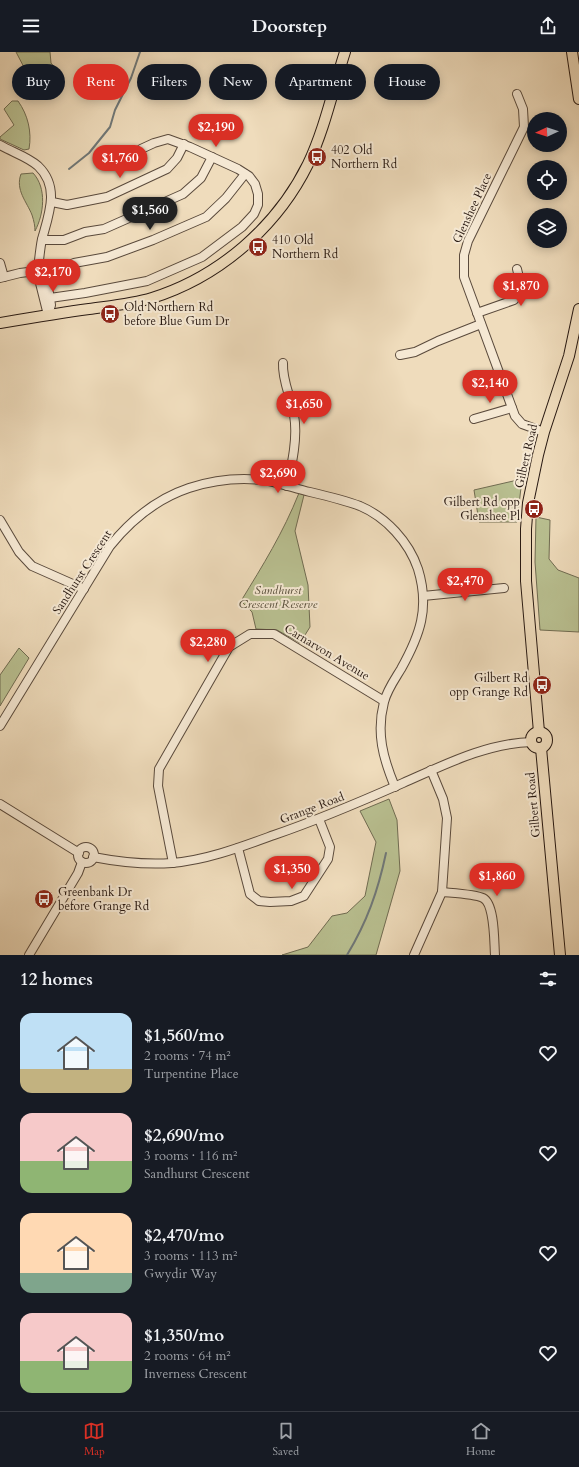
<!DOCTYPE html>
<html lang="en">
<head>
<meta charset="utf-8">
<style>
  body { margin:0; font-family:Cardo,serif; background:#20242c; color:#f1f3f6; height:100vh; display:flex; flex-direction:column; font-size:15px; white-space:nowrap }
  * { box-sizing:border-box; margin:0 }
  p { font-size:13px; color:#9ea1a6 }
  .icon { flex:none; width:22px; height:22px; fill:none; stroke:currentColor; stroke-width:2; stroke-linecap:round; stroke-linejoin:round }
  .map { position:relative; height:903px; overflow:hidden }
  .sheet { display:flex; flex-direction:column; background:#171b24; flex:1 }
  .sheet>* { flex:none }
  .guide { position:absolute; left:12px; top:12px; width:555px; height:36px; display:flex; gap:8px }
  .needle { width:26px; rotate:267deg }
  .controls { position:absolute; left:527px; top:60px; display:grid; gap:8px }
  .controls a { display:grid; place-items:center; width:40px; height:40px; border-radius:50%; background:#171b24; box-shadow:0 2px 10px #0003; font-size:20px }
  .price { position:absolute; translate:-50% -34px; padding:0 9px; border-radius:14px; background:#d93025; color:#fff; font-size:13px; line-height:26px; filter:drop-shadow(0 1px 2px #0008) }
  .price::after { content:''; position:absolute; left:50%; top:24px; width:12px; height:9px; margin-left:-6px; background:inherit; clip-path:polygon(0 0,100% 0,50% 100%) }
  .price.active { background:#222; color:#fff }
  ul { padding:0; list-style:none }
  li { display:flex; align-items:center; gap:12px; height:100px; padding:0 20px }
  li span { display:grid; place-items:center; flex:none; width:112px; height:80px; border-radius:12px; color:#555 }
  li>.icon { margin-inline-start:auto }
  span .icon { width:48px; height:48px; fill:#fffc; stroke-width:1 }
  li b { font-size:17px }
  h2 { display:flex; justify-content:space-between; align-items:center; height:48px; padding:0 20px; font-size:17px }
  .pill { padding:0 14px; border-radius:18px; background:#171b24; box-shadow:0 2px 10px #0003; font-size:14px; line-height:36px }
  .pill.active { background:#d93025; color:#fff }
  header { display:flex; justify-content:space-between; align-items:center; height:52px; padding:0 20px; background:#171b24; font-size:18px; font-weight:700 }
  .dock { display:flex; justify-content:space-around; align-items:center; height:56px; border-top:1px solid #363941; background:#171b24; font-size:11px; color:#9ea1a6 }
  .dock a { display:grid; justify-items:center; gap:2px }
  .dock .active { color:#d93025 }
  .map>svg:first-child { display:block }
</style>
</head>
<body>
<header><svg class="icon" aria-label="menu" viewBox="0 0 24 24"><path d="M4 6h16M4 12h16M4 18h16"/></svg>Doorstep<svg class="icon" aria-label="share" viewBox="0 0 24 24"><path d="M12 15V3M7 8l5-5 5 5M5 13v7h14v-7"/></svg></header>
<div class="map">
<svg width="579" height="903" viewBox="0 0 579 903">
  <rect width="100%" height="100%" fill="#efdcbc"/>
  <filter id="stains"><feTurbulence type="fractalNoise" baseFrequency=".005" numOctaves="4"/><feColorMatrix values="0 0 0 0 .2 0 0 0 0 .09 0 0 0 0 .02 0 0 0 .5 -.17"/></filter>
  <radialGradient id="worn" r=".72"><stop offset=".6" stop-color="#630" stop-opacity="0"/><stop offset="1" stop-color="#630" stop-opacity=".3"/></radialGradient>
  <!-- green -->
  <g fill="#b9c091" stroke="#706c52">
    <path d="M16 0H50L51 11 56 17V21L43 22 29 18 27 21Z"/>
    <path d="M12 49H18C28 63 32 80 29 97L24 98 0 87V85L14 73 4 57Z"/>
    <path d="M33 121C47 136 44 162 35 179 35 174 34 169 32 163 27 150 15 138 21 122Z"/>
    <path d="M522 427 517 470H479L474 438Z"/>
    <path d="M299 441 304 443 295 479 308 533 310 575 300 591 277 578 256 577 252 560 241 549C263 513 283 481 299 441Z"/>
    <path d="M536 465 550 468 549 507 558 518 579 526V580L540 578 535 510Z"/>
    <path d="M19 596 29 606 0 654V623Z"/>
    <path d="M389 747 397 768 400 819 376 903H282L308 895 332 864 347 861 365 844 376 790 360 759Z"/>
  </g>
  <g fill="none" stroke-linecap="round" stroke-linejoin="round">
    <!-- stream -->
    <g stroke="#707878" stroke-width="2">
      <path d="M69 117 89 101 110 75 115 58 131 26 140 0"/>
      <path d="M347 903C367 870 378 839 386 801"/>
    </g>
    <!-- minor casing -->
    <g stroke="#5a4a3c" stroke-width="10">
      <g id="minor">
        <path d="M517 42 523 57 524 75 468 189 464 203V225L515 364 522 372 544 380"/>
        <path d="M0 93C12 100 28 105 38 114 60 135 49 162 42 187 40 197 39 208 38 218"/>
        <path d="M52 150 67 153 107 145 167 117 177 106 184 92"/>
        <path d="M42 188H64L85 180 104 177 183 142 201 126 212 105"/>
        <path d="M0 211 4 225"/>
        <path d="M46 221 53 220 74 211 107 205 153 188 206 165 226 146 245 122"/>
        <path d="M46 223 51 253 48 263"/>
        <path d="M0 226 20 221 36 219"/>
        <path d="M39 227 48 263"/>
        <path d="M50 246 85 241 147 229 202 205 242 175 254 162 258 153V142L255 132 249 124 238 117 190 95 168 87 154 91 141 97"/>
        <path d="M477 261 514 248C520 241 520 226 517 217"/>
        <path d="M400 303 415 300 438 289 481 272"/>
        <path d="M283 311C282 329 291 345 294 363 298 385 292 412 287 434"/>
        <path d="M474 367 512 356"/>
        <path d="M0 468 19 500 32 514 84 537"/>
        <path d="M423 544 504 536"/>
        <path d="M0 674 110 494C131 468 156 447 189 436 214 428 243 425 269 429 283 432 297 437 310 440 327 444 344 448 360 454 386 465 409 490 418 517 430 556 420 583 401 617 395 627 387 638 384 650 376 681 383 706 395 735"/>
        <path d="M0 752 79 801"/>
        <circle cx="86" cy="803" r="8"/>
        <path d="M238 796 250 842 259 849 270 850 291 849 304 844 328 807 330 795 319 767"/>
        <path d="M93 805C119 810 146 813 172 811 207 808 241 795 274 783 318 768 360 750 403 731 444 713 487 691 532 690"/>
        <path d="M173 811 158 734 159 717 229 595 250 582H274L384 649"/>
        <path d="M442 840C452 841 475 842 483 846 495 852 494 890 495 903"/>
        <path d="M29 903 78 821 82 810"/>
        <path d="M414 903 442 840 447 766 443 747 431 718"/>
      </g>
    </g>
    <!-- major casing -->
    <g stroke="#281912" stroke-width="12">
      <g id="major">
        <path d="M572 0 579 47"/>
        <path d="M0 271C30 266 60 261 89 257 110 254 132 252 152 246 219 225 277 175 308 112 325 76 333 37 345 0"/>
        <path d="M539 680 526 529V477L528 451 538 403 544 380 569 304 579 257"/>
        <circle cx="539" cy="688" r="8"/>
        <path d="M541 696 560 903"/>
      </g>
    </g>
    <!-- minor -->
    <use href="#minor" stroke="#f5e8d3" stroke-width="8"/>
    <!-- major -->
    <use href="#major" stroke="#efdcbc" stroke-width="10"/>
  </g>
  <!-- icons -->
  <defs>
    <g id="bus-disc" transform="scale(1)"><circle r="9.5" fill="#8f2418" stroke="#f5e8d3"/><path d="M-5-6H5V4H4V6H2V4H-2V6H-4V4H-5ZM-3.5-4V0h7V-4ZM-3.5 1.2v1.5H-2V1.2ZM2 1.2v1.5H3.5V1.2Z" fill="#fff"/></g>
  </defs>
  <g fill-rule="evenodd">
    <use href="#bus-disc" x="317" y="105"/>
    <use href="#bus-disc" x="258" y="195"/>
    <use href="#bus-disc" x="110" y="262"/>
    <use href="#bus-disc" x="534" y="457"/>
    <use href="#bus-disc" x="542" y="633"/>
    <use href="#bus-disc" x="44" y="847"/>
  </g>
  <g text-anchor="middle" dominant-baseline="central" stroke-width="4" stroke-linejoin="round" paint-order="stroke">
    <!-- poi labels -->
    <g font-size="12" fill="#281912" stroke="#f5e8d3" text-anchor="start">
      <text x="331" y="98">402 Old<tspan x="331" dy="14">Northern Rd</tspan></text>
      <text x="272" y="188">410 Old<tspan x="272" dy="14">Northern Rd</tspan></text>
      <text x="124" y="255">Old Northern Rd<tspan x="124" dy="14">before Blue Gum Dr</tspan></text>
      <text x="520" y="450" text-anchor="end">Gilbert Rd opp<tspan x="520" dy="14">Glenshee Pl</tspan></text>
      <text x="528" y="626" text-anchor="end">Gilbert Rd<tspan x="528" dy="14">opp Grange Rd</tspan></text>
      <text x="58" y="840">Greenbank Dr<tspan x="58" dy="14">before Grange Rd</tspan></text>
    </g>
    <!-- street labels -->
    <g font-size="12" fill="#281912" stroke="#f5e8d3">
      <text transform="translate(472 156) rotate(-65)">Glenshee Place</text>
      <text transform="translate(526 404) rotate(-77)">Gilbert Road</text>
      <text transform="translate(82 520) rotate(-57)">Sandhurst Crescent</text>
      <text transform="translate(327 600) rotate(31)">Carnarvon Avenue</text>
      <text transform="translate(533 753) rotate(-95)">Gilbert Road</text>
      <text transform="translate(312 756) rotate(-21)">Grange Road</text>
    </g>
    <!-- park labels -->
    <g font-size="12" font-style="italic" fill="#544b38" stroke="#f5e8d3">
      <text x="278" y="538">Sandhurst<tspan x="278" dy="14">Crescent Reserve</tspan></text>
    </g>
  </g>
  <rect width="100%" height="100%" filter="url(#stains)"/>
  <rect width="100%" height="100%" fill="url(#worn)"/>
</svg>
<div class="controls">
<a><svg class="needle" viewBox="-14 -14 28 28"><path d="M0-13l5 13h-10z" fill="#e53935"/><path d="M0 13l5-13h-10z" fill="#9ea1a6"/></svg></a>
<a><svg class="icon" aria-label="locate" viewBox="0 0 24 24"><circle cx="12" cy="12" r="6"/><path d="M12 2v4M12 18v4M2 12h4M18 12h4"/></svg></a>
<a><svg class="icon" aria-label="layers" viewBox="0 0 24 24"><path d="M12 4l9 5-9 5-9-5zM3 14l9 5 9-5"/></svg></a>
</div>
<b class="price" style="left:216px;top:96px">$2,190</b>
<b class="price" style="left:120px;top:127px">$1,760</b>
<b class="price active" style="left:150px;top:179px">$1,560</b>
<b class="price" style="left:53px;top:241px">$2,170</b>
<b class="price" style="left:521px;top:255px">$1,870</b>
<b class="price" style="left:490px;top:352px">$2,140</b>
<b class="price" style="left:304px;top:373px">$1,650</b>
<b class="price" style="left:278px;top:442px">$2,690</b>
<b class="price" style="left:465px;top:550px">$2,470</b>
<b class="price" style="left:208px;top:611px">$2,280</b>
<b class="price" style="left:292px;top:838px">$1,350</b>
<b class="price" style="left:497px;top:845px">$1,860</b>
<div class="guide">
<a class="pill">Buy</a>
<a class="pill active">Rent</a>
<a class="pill">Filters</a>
<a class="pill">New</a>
<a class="pill">Apartment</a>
<a class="pill">House</a>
</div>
</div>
<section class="sheet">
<h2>12 homes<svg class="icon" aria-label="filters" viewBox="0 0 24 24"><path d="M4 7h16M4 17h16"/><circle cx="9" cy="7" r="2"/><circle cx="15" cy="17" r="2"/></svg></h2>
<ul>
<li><span style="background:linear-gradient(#bfe0f5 70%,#c2b280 0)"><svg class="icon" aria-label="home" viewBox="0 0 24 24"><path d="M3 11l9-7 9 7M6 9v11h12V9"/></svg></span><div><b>$1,560/mo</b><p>2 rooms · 74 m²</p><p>Turpentine Place</p></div><svg class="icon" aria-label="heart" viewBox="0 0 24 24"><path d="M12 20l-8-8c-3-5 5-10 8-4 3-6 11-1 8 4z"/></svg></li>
<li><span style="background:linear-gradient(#f6c9c9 60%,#8fb573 0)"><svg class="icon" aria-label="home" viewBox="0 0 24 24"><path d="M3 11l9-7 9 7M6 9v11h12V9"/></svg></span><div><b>$2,690/mo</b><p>3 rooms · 116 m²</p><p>Sandhurst Crescent</p></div><svg class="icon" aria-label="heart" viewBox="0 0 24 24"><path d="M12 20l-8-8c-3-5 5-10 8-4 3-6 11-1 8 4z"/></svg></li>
<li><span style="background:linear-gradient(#ffd9b3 75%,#7fa58c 0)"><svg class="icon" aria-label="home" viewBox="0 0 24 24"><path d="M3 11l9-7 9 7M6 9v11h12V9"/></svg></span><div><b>$2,470/mo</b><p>3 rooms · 113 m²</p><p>Gwydir Way</p></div><svg class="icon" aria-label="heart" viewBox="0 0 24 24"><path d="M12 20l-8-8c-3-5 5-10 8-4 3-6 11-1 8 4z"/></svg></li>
<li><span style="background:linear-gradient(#f6c9c9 60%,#8fb573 0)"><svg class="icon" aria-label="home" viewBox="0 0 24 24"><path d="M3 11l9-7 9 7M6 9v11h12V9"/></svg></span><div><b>$1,350/mo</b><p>2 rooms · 64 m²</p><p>Inverness Crescent</p></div><svg class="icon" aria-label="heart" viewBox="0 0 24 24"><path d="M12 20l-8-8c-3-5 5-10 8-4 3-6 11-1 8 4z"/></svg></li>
</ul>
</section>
<nav class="dock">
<a class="active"><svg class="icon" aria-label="map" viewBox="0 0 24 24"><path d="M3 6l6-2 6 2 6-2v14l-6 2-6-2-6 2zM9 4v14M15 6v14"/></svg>Map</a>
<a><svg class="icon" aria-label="saved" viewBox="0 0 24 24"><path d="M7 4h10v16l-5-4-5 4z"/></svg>Saved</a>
<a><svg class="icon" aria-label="home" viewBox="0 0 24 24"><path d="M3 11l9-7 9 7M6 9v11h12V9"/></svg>Home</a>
</nav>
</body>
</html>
